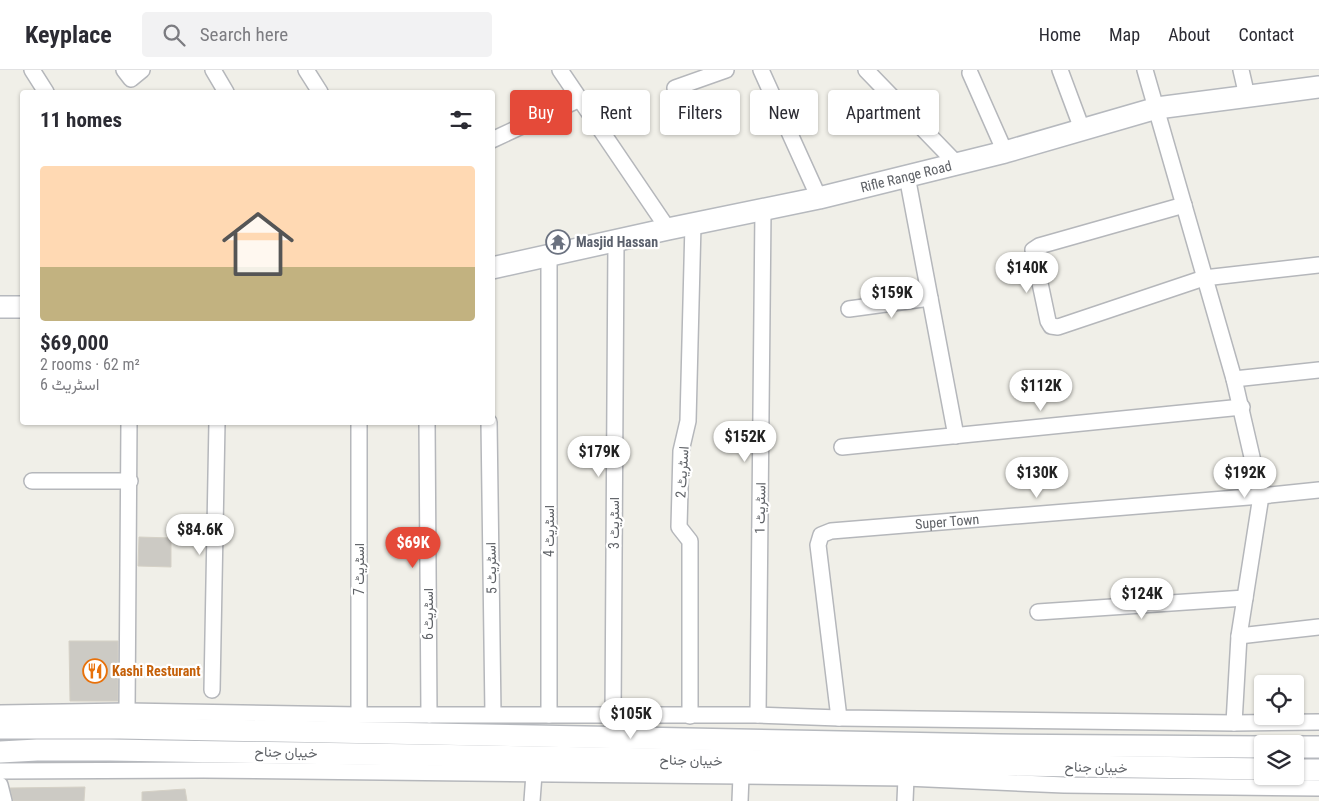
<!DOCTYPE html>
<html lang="en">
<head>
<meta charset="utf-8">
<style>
  body { margin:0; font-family:"Roboto Condensed",Vazirmatn,sans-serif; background:#f2f2f3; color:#2b2b33; height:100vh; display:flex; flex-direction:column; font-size:19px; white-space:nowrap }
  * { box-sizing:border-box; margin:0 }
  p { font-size:16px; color:#7c7c81 }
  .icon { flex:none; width:28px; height:28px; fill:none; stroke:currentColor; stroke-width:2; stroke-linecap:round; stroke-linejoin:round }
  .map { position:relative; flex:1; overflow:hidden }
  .details { position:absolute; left:20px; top:20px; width:475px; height:335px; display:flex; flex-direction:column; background:#fff; border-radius:5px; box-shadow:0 1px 4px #0004 }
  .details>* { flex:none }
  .guide { position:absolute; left:510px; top:20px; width:475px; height:45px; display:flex; gap:10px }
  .controls { position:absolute; left:1254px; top:605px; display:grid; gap:10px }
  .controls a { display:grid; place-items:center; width:50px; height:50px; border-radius:5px; background:#fff; box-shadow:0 1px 4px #0004; font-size:25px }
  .price { position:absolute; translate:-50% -42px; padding:0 11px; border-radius:18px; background:#fff; color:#222; font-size:16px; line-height:32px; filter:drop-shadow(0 1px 2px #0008) }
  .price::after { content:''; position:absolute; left:50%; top:30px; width:15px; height:11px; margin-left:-8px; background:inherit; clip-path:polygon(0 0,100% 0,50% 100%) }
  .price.current { background:#e54a39; color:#fff }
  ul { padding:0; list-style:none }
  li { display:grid; align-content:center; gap:10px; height:265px; padding:0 20px }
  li+li { border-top:1px solid #e1e1e2 }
  li span { display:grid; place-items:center; height:155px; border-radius:5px; color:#555 }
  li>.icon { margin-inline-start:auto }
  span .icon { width:90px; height:90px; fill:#fffc; stroke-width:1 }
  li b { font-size:21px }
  h2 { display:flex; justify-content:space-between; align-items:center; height:60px; padding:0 20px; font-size:21px }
  .tag { padding:0 18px; border-radius:5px; background:#fff; box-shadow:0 1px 4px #0004; font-size:18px; line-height:45px }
  .tag.current { background:#e54a39; color:#fff }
  header { display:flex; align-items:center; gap:30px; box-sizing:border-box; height:70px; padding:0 25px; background:#fff; border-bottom:1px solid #e1e1e2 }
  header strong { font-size:24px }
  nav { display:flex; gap:28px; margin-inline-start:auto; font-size:18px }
  .search { width:350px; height:45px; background:#f2f2f3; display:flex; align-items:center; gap:12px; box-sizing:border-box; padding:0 18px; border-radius:5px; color:#7c7c81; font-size:19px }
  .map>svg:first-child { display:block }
</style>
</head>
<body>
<header>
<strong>Keyplace</strong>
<div class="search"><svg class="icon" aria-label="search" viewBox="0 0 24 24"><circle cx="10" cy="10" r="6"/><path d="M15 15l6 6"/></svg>Search here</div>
<nav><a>Home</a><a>Map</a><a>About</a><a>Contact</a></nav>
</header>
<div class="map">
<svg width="1319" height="731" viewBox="0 0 1319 731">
  <rect width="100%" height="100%" fill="#f0efe8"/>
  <!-- building -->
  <g fill="#cccac4" stroke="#d5d1c6">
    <path d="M139 467 171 468V497L138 496Z"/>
    <path d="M69 571H118V631H70Z"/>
    <path d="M85 717 84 731H13L10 718Z"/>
    <path d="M185 719 187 731H142V722Z"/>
  </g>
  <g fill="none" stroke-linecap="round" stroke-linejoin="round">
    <!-- street casing -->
    <g stroke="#b5b7bb" stroke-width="18">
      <g id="street">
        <path d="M32 0 46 22"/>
        <path d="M124 0 131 9 142 0"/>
        <path d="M213 0 226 22"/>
        <path d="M306 0 320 22"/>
        <path d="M560 0 668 159"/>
        <path d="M761 0 819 128"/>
        <path d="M866 0 957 94"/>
        <path d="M1060 0 1082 59"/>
        <path d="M1145 0 1234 309 1261 426 1239 566 1234 653"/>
        <path d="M1241 0 1247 26"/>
        <path d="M970 3 1005 82"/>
        <path d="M675 18 726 0"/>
        <path d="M492 70 580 29"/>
        <path d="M907 106 956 366"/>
        <path d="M1184 135 1039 176 1033 180 1048 251 1051 256 1058 257 1204 208 1319 195"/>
        <path d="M849 239 930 228"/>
        <path d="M1234 309 1319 300"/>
        <path d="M427 352 429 645"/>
        <path d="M489 352 493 644"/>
        <path d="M842 377 1242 337"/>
        <path d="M32 411H130"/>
        <path d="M1038 542 1245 528"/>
        <path d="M1239 566 1319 557"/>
        <path d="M212 620 217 352"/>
        <path d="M127 641 129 352"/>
        <path d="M0 643 127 641 359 645H758L839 648 1234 653 1319 652"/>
        <path d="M359 645V352"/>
        <path d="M549 645V186"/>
        <path d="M758 645 763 140"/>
        <path d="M613 646 616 171"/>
        <path d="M690 646V471L679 457 681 381 688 351 693 154"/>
        <path id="s1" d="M839 648 818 475 821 465 831 461 1261 426 1319 420"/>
        <path d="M0 701 203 700 741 706 906 708 1064 715 1319 718"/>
        <path d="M0 715 4 731"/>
        <path d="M532 731 534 704"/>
        <path d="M740 731 741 706"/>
        <path d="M905 731 906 708"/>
      </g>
    </g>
    <!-- secondary casing -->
    <g stroke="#b6b9be" stroke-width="24">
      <g id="secondary">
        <path id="s2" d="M492 198 668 159 819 128 1005 82 1157 38 1319 17"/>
        <path d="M0 237H22"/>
        <path d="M0 658H120L999 675 1262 677"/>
        <path d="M1295 677H1319"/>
        <path d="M0 682 37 680H110L1262 699"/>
        <path d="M1295 700H1319"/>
      </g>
    </g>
    <!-- street -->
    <use href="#street" stroke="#fff" stroke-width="15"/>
    <!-- secondary -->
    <use href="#secondary" stroke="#fff" stroke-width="21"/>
  </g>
  <!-- icons -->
  <defs>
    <g id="temple-ring" transform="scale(1.25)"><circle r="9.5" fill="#fff" stroke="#6b7280" stroke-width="1.5"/><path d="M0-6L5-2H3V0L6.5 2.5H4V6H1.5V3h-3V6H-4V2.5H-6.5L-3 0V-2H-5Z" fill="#6b7280"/></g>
    <g id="restaurant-ring" transform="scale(1.25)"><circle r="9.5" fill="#fff" stroke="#e8710a" stroke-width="1.5"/><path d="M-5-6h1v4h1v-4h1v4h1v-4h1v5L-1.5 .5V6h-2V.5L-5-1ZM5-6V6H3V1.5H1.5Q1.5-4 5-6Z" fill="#e8710a"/></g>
  </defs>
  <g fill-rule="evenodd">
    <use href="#temple-ring" x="558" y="172"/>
    <use href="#restaurant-ring" x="95" y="601"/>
  </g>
  <g text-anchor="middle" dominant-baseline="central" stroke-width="4.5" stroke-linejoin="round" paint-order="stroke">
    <!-- street labels -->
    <g font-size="14" fill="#5f6267" stroke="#fff">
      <text stroke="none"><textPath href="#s2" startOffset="424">Rifle Range Road</textPath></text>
      <text transform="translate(682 402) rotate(-86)">اسٹریٹ 2</text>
      <text transform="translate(760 438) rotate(-89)">اسٹریٹ 1</text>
      <text stroke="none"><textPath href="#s1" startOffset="312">Super Town</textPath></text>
      <text transform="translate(614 453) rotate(-90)">اسٹریٹ 3</text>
      <text transform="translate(549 461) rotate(-90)">اسٹریٹ 4</text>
      <text transform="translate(491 498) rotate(-91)">اسٹریٹ 5</text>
      <text transform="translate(359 499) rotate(-90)">اسٹریٹ 7</text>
      <text transform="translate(428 544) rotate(-90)">اسٹریٹ 6</text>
      <text transform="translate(286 682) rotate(1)">خیبان جناح</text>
      <text transform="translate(691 690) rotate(1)">خیبان جناح</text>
      <text transform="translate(1096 697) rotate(1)">خیبان جناح</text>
    </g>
    <!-- worship labels -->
    <g font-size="14" font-weight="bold" fill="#5b616d" stroke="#fff" text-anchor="start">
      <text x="576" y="172">Masjid Hassan</text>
    </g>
    <!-- food labels -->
    <g font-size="14" font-weight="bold" fill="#c56008" stroke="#fff" text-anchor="start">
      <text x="112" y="601">Kashi Resturant</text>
    </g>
  </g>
</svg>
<div class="controls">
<a><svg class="icon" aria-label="locate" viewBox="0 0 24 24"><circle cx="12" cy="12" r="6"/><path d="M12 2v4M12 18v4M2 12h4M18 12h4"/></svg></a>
<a><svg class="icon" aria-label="layers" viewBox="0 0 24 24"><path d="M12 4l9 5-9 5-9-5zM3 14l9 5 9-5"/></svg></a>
</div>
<b class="price" style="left:1027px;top:224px">$140K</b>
<b class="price" style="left:892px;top:249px">$159K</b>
<b class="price" style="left:1041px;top:342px">$112K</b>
<b class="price" style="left:745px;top:393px">$152K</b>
<b class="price" style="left:599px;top:408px">$179K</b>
<b class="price" style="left:1037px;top:429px">$130K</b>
<b class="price" style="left:1245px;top:429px">$192K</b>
<b class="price" style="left:200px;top:486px">$84.6K</b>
<b class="price current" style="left:413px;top:499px">$69K</b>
<b class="price" style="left:1142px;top:550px">$124K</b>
<b class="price" style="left:631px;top:670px">$105K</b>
<div class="guide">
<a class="tag current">Buy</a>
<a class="tag">Rent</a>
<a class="tag">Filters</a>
<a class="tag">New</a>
<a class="tag">Apartment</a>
</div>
<section class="details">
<h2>11 homes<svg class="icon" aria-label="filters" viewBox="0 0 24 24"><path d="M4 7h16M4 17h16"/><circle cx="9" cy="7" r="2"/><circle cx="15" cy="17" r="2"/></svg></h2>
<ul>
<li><span style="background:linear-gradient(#ffd9b3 65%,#c2b280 0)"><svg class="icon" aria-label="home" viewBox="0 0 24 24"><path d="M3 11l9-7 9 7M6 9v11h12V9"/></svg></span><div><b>$69,000</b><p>2 rooms · 62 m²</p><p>اسٹریٹ 6</p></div></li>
</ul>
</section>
</div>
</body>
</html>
